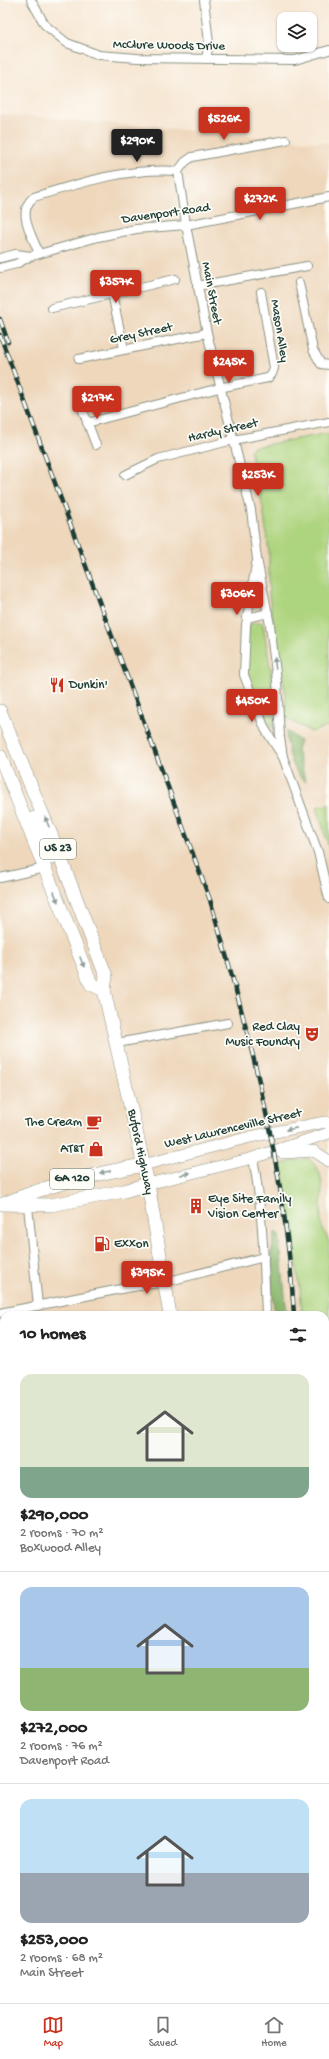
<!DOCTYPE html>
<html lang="en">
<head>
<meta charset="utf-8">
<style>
  body { margin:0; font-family:"Gochi Hand",sans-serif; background:#f6f6f6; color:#222; height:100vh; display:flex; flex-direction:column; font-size:15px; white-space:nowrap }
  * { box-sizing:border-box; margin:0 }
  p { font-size:13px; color:#767676 }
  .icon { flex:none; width:22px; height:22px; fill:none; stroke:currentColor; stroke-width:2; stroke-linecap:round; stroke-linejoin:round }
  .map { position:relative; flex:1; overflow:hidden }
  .side { position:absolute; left:0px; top:1311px; width:329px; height:692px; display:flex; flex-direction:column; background:#fff; border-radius:12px 12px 0 0; box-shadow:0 1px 3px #0004 }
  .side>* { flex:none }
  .controls { position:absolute; left:277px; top:12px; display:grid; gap:8px }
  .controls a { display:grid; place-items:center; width:40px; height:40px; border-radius:8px; background:#fff; box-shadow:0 1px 3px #0004; font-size:20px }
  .price { position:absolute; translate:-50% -34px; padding:0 9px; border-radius:4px; background:#c8321e; color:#fff; font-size:13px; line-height:26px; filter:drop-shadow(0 1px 2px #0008) }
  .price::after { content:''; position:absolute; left:50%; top:24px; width:12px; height:9px; margin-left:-6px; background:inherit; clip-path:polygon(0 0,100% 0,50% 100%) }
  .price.selected { background:#222; color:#fff }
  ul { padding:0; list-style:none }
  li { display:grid; align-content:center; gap:8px; height:212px; padding:0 20px }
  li+li { border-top:1px solid #e0e0e0 }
  li span { display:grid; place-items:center; height:124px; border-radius:12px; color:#555 }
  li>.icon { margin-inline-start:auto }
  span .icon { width:72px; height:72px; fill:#fffc; stroke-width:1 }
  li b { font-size:17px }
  h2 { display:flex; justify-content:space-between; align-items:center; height:48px; padding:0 20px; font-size:17px }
  .dock { display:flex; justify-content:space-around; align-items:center; height:56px; border-top:1px solid #e0e0e0; background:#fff; font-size:11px; color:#767676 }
  .dock a { display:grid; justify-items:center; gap:2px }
  .dock .selected { color:#c8321e }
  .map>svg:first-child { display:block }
</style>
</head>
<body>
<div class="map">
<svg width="329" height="2003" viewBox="0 0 329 2003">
  <rect width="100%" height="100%" fill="#fdfcf7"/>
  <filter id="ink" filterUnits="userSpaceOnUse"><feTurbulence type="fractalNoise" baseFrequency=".025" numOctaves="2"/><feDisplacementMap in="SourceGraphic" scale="8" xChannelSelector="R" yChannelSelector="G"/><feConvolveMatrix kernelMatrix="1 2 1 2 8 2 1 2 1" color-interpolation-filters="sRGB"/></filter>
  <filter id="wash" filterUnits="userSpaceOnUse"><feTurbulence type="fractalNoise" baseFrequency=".012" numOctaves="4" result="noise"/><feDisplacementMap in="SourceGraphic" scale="16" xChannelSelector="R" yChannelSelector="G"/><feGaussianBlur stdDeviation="0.9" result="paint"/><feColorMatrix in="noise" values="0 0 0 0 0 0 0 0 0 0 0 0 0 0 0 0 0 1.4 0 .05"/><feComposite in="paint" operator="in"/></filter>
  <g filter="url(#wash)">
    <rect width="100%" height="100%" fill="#f7e8d5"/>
    <!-- built -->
    <g fill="#eed7bb">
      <path d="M0 114 329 143V433L254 447 250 450 263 508 269 553V596L285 690 286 718 311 732 329 726V1546L325 1545V1315H4V1503H0Z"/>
      <path d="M4 1979V1999H103V2003H0V1990Z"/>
      <path d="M138 1999H166L165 2003H138Z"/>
    </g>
    <!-- green -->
    <g fill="#add47e" stroke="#668859">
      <path d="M329 433V726L311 732 286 718 285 690 269 596V553L263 508 250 450 254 447Z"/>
      <path d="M261 622 263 625 273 683 274 725 271 728 248 677 246 655 249 627 251 624Z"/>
      <path d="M329 804V849L317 807Z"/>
      <path d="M308 1158C329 1175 320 1194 321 1221 321 1227 326 1235 329 1241V1631L325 1635V1315H302L300 1288 281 1164Z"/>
      <path d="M0 1950 4 1951V1968L0 1979Z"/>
      <rect x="103" y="1999" width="35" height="4"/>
    </g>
    <!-- forest -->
    <g fill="#8ab66d" stroke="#547a50">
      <path d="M286 730 300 741 297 750 306 782C292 773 286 746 286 730Z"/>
      <path d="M275 1232 279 1235 287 1315H276L274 1311 270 1261Z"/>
    </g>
  </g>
  <g filter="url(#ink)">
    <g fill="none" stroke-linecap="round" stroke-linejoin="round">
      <!-- minor casing -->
      <g stroke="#8b9284" stroke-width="10">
        <g id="minor">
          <path d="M31 0 45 25 67 43 99 55 137 58 295 60 329 50"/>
          <path d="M204 0 209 43 206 59"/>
          <path d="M178 171 186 225 207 333 251 510 257 559 270 625 277 681 280 737 283 757"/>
          <path d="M178 171 185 162 192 157 286 140"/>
          <path d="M39 254C33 236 15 212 34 197 80 183 129 167 178 171"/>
          <path d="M0 258 16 254 31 256 39 254 98 237 136 229 186 225 329 197"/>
          <path d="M0 268 16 264 31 256"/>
          <path d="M299 283 313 350 321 364 329 365"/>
          <path d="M197 286 307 266"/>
          <path d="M112 294 124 349"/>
          <path d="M52 308 175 279"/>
          <path d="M79 359 207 333"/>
          <path d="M80 403 96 445"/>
          <path d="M87 423 219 388 268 378 272 374 274 368 261 292"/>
          <path d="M125 475 158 459 233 440 329 422"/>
          <path d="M256 564 246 625 244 675 265 729 283 757 318 852 329 899"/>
          <path d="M247 618 268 613"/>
          <path d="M0 878 45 868"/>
          <path d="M117 1043 228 1023"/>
          <path d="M253 1158C263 1210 264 1263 266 1315"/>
          <path d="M28 1206 38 1306"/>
          <path d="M0 1313 126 1288 165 1282 264 1257"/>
          <path d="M0 1577H4"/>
          <path d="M325 1646 329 1644"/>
          <path d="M0 1776H4"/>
          <path d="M0 1938H4"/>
        </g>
      </g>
      <!-- secondary casing -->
      <g stroke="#8b9284" stroke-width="12">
        <g id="secondary">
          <path d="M283 1153 314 1151 329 1161"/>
          <path d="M143 1165 250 1137 325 1122 329 1124"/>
          <path d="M148 1184 253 1158 329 1133"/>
        </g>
      </g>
      <!-- primary casing -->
      <g stroke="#8b9284" stroke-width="14">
        <g id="primary">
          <path d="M0 711 59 854 106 976 104 990 148 1184 170 1315"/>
          <path d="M0 756 91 984 104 990"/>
          <path d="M34 818 52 858"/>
          <path d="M6 1203C50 1184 95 1174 143 1165"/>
          <path d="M0 1204 51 1205 124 1191 148 1184"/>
          <path d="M161 2003V1999"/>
        </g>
      </g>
      <!-- minor -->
      <use href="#minor" stroke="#fff" stroke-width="8"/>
      <!-- secondary -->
      <use href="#secondary" stroke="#fff" stroke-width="11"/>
      <!-- primary -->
      <use href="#primary" stroke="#fff" stroke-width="13"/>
      <!-- rail casing -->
      <g stroke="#1f3d34" stroke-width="4.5">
        <g id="rail">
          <path d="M0 319 8 342"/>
          <path d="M0 335 210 900C251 1037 286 1172 294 1315"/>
          <path d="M325 1929 329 1976"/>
        </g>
      </g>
      <!-- rail -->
      <use href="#rail" stroke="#fdfcf7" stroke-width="3" stroke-dasharray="9" stroke-linecap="butt"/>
    </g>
    <!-- one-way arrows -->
    <defs><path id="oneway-solid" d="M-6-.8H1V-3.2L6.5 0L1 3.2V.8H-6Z"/></defs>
    <g fill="#8f9e9a">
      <use href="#oneway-solid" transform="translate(275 663) rotate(-97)"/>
      <use href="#oneway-solid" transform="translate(47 822) rotate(-112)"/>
      <use href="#oneway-solid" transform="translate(56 897) rotate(69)"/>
      <use href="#oneway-solid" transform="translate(82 962) rotate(68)"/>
      <use href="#oneway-solid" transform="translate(291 1129) rotate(169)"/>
      <use href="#oneway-solid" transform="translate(105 1172) rotate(168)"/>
      <use href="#oneway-solid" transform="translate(185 1174) rotate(-11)"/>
    </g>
  </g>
  <!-- icons -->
  <defs>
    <g id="restaurant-bare" transform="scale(1.2)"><path d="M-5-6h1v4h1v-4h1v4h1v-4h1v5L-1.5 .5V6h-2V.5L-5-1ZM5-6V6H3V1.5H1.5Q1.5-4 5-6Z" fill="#c8321e" stroke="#fdfcf7" stroke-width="2.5" paint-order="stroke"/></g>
    <g id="theatre-bare" transform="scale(1.2)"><path d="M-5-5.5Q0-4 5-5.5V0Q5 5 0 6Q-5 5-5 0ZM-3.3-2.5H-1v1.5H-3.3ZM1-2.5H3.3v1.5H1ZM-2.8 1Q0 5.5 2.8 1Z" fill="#c8321e" stroke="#fdfcf7" stroke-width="2.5" paint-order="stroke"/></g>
    <g id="cafe-bare" transform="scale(1.2)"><path d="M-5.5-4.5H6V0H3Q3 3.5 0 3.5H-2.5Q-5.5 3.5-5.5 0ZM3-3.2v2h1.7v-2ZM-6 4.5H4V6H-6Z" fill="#c8321e" stroke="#fdfcf7" stroke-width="2.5" paint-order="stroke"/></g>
    <g id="shop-bare" transform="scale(1.2)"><path d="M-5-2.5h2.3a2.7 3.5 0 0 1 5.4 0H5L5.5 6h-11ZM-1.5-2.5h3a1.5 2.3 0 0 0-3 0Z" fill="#c8321e" stroke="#fdfcf7" stroke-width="2.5" paint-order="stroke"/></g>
    <g id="building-bare" transform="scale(1.2)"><path d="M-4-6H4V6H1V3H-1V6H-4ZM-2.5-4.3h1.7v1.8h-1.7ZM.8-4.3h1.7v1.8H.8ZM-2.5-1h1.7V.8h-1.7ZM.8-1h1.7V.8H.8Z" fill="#c8321e" stroke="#fdfcf7" stroke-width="2.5" paint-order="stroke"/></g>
    <g id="fuel-bare" transform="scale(1.2)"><path d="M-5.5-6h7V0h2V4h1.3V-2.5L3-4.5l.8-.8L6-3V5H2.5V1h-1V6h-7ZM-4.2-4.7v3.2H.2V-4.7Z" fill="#c8321e" stroke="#fdfcf7" stroke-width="2.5" paint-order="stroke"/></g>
  </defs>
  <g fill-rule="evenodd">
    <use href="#restaurant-bare" x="57" y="685"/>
    <use href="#theatre-bare" x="312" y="1034"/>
    <use href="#cafe-bare" x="94" y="1122"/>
    <use href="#shop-bare" x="96" y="1149"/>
    <use href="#building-bare" x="196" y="1206"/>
    <use href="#fuel-bare" x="102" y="1244"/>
  </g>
  <g text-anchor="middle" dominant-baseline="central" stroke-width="3.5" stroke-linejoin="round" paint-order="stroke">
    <!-- shield labels -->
    <g fill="#fdfcf7" stroke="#62766e" stroke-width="1">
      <rect x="40" y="839" width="36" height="20" rx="3"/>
      <rect x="50" y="1169" width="44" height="20" rx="3"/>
    </g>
    <g font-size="12" font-weight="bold" fill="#1f3d34">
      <text x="58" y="849">US 23</text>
      <text x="72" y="1179">GA 120</text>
    </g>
    <!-- street labels -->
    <g font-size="13" fill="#1f3d34" stroke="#fdfcf7">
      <text transform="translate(169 46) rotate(1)">McClure Woods Drive</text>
      <text transform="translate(166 214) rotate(-8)">Davenport Road</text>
      <text transform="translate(211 293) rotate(79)">Main Street</text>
      <text transform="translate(279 331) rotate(81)">Mason Alley</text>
      <text transform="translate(141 334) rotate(-12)">Grey Street</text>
      <text transform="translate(223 431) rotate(-13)">Hardy Street</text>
      <text transform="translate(233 1129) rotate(-13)">West Lawrenceville Street</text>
      <text transform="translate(140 1152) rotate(78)">Buford Highway</text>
    </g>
    <!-- poi labels -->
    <g font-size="13" fill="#1f3d34" stroke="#fdfcf7" text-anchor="start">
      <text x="69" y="685">Dunkin'</text>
      <text x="300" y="1027" text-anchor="end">Red Clay<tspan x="300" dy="15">Music Foundry</tspan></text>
      <text x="82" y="1122" text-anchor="end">The Cream</text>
      <text x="84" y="1149" text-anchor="end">AT&amp;T</text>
      <text x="208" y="1199">Eye Site Family<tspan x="208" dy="15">Vision Center</tspan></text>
      <text x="114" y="1244">Exxon</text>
    </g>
  </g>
</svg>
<div class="controls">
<a><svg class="icon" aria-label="layers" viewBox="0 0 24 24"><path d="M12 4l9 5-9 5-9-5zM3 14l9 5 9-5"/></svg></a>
</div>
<b class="price" style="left:224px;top:141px">$526K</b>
<b class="price selected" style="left:137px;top:163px">$290K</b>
<b class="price" style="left:260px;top:221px">$272K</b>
<b class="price" style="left:116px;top:304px">$357K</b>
<b class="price" style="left:229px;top:384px">$245K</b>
<b class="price" style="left:97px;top:420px">$217K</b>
<b class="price" style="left:258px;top:497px">$253K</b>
<b class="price" style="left:237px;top:616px">$306K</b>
<b class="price" style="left:252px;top:723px">$450K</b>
<b class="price" style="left:147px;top:1295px">$395K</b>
<section class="side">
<h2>10 homes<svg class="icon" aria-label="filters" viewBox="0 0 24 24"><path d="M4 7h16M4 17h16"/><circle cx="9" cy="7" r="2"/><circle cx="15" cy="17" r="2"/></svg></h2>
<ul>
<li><span style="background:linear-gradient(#dfe7d0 75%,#7fa58c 0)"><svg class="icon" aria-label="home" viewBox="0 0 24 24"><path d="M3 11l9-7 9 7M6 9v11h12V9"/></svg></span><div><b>$290,000</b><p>2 rooms · 70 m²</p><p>Boxwood Alley</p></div></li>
<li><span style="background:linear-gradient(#a9c7e8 65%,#8fb573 0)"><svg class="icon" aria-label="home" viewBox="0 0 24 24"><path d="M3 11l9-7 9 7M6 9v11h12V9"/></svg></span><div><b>$272,000</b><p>2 rooms · 76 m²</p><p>Davenport Road</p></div></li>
<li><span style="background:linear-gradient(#bfe0f5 60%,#9aa5b1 0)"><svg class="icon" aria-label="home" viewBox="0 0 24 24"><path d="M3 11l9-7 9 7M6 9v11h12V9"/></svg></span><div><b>$253,000</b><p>2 rooms · 68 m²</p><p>Main Street</p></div></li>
</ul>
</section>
</div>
<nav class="dock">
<a class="selected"><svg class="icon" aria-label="map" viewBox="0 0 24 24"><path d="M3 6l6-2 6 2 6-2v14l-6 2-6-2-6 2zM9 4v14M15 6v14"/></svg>Map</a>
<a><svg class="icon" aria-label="saved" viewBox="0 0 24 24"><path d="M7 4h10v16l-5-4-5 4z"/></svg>Saved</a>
<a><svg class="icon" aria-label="home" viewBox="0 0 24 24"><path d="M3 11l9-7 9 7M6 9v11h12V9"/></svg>Home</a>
</nav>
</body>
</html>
